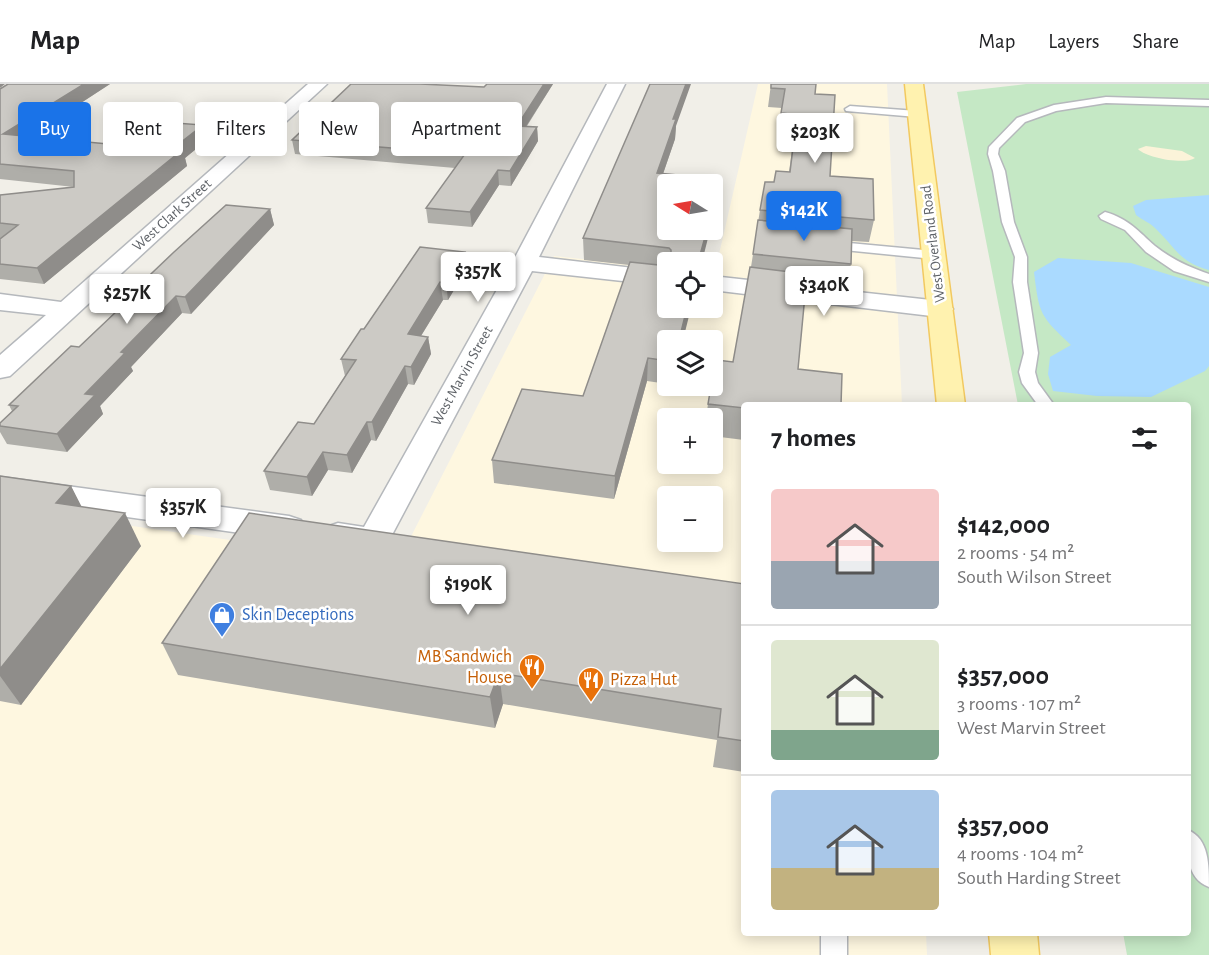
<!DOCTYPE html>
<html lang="en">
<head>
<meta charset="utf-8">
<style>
  body { margin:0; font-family:"Alegreya Sans",sans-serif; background:#f6f6f6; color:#202124; height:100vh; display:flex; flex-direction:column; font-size:22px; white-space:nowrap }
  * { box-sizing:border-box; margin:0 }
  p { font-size:20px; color:#757577 }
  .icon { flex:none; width:33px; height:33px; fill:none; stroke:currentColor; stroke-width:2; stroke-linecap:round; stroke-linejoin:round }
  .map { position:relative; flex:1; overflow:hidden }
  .sheet { position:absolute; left:741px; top:318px; width:450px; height:534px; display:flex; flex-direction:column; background:#fff; border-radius:6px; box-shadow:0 3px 15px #0003 }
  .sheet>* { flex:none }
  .hud { position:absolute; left:18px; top:18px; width:570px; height:54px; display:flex; gap:12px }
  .needle { width:39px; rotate:281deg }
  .fabs { position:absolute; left:657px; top:90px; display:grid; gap:12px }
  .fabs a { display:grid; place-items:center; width:66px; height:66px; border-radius:6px; background:#fff; box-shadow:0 3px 15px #0003; font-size:30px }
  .price { position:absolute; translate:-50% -51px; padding:0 14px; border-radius:6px; background:#fff; color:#222; font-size:20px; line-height:39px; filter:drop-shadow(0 2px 3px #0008) }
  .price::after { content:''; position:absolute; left:50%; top:36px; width:18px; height:14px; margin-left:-9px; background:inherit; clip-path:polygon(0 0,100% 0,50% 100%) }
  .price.current { background:#1a73e8; color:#fff }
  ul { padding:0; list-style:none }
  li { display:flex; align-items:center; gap:18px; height:150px; padding:0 30px }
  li+li { border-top:2px solid #e0e0e0 }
  li span { display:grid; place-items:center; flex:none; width:168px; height:120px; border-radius:6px; color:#555 }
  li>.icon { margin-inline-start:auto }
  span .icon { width:72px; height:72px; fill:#fffc; stroke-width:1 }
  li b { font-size:26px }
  h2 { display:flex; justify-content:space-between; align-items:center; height:72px; padding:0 30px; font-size:26px }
  .chip { padding:0 21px; border-radius:6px; background:#fff; box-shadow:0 3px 15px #0003; font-size:21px; line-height:54px }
  .chip.current { background:#1a73e8; color:#fff }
  header { display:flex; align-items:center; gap:36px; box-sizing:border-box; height:84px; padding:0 30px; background:#fff; border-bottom:2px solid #e0e0e0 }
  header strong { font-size:28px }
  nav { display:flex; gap:33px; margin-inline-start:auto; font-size:21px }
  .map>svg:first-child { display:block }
</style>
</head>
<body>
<header>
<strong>Map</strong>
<nav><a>Map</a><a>Layers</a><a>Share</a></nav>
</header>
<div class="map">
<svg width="1209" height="871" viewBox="0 0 1209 871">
  <rect width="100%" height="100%" fill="#f1efe8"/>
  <!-- commercial -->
  <path fill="#fef7e0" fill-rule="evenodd" d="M758 0H887L902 321H744V849H926L927 871H0V423L397 480 554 172 667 184 668 224H712L713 189 715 188ZM668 256H712V302H668ZM668 334H712V380H668ZM668 412H712V458H668Z"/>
  <!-- green -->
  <path fill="#c5e8c5" d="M1026 0H1209V871H1127L1123 849H1188V321H1018L957 8Z"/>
  <!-- sand -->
  <path fill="#fbf3d9" d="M1146 62 1182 67 1195 74C1185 81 1146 74 1138 65Z"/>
  <!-- water -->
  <g fill="#aadaff">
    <path d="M1209 111V186C1179 178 1176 164 1156 145 1151 139 1142 136 1136 131L1133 122 1146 116Z"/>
    <path d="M1058 174 1131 179 1209 203V282L1205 287 1151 313 1097 312 1053 307 1048 290 1050 273 1071 261C1040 232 1039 230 1034 188Z"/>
  </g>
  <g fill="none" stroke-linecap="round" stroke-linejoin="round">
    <!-- service casing -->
    <g stroke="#b5b8bc" stroke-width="3">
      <g id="service">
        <path d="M1106 13 1209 16V22L1106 19 1056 27 1025 38 999 64 998 70 1005 87 1014 138 1027 173V198L1038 269 1035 288 1038 299 1054 321H1038L1022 299 1019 288 1024 269 1013 198 1015 173 1002 138 993 87 988 70 989 63 1017 34 1054 21Z"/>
        <path d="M850 22 917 27 922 30 917 33 846 27 845 25Z"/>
        <path d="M1105 128C1129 135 1138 147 1155 162 1171 175 1189 183 1209 190V198L1174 187 1146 168 1125 146 1101 135 1099 132Z"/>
        <path d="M828 157 934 167 940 171 934 175 824 164 822 161Z"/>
        <path d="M1188 746C1209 755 1209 781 1209 803 1185 794 1188 767 1188 746Z"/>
        <rect x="821" y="849" width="26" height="22"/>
      </g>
    </g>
    <!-- minor casing -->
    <g stroke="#b5b8bc" stroke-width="3">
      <g id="minor">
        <path d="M308 0H327L10 292 0 294V271L46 231 0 226V210L61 218Z"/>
        <path d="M607 0H625L539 173 668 188V202L532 187 385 464 373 468 326 459 321 451 326 443 338 439 364 443 512 179Z"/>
        <path d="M712 192 940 217 949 220 953 225 949 230 940 233 712 206Z"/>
        <path d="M0 393 289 432 301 436 306 444 301 452 289 456 0 415Z"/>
      </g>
    </g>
    <!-- primary casing -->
    <g stroke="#f2c960" stroke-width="3">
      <g id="primary">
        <path d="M905 0H923L965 321H937Z"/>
        <path d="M989 849H1037L1039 871H991Z"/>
      </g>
    </g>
    <!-- service -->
    <use href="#service" fill="#fff" fill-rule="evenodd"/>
    <!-- minor -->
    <use href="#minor" fill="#fff" fill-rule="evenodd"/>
    <!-- primary -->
    <use href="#primary" fill="#fff2af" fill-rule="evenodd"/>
  </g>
  <!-- wall -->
  <g fill="#afaea9">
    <path d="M110 0 29 53 129 62 203 41 207 56 185 74 187 82 44 200 0 195V111L74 103 0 95V5Z"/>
    <path d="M553 0 527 42 537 43 538 57 511 102 499 101 472 143 428 139 426 124 455 84 295 70 292 56 484 3Z"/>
    <path d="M771 0 815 10 830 92 874 136 869 158 852 157 851 180 846 204 806 200 798 285 744 321V356L712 352V334H706L708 320 733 278 751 183 760 126 774 98 789 88 794 51 779 49 782 24 768 23Z"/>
    <path d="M676 42 675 55 663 90 719 95 717 115 712 135V100L702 178H668V300L647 297 614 415 494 399 492 376 583 312 629 181 584 176 583 154Z"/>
    <path d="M270 125 274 141 191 230 182 229 131 283 133 287 100 322 103 330 67 368 7 360 0 348V339L12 327 9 321 79 263 134 210 133 207Z"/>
    <path d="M420 163 467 184 448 216H443L421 252 428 253 431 270 414 301 408 300 376 357 371 356 352 389 328 386 312 412 270 406 264 387 314 340 345 292 341 275 364 245Z"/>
    <path d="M0 392 71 402 81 423 141 462 21 621 0 617Z"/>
    <path d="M744 490V688L713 683 717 656 503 620 495 644 178 591 162 559 743 500Z"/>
  </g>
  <!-- shaded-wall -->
  <g fill="#8f8d8a">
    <path d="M0 0H5L0 4Z"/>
    <path d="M84 0H110L10 65 3 50Z"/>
    <path d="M544 0H553L518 55 517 42Z"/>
    <path d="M686 0H691L676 42 675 55 656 110 657 89 673 35Z"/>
    <path d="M203 41 207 56 185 74 187 82 44 200 37 184 171 66Z"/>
    <path d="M537 43 538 57 511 102 510 87Z"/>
    <path d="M498 86 499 101 472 143 470 128Z"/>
    <path d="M719 95 717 115 712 135V122Z"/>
    <path d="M270 125 274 141 191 230 185 213Z"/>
    <path d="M707 146H710L702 178H698Z"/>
    <path d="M465 168 467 184 448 216 446 199Z"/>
    <path d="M440 198 443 216 411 268 408 250Z"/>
    <path d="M176 212 182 229 131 283 133 287 100 322 103 330 67 368 57 350 85 310 121 268Z"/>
    <path d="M687 224H691L683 256H679Z"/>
    <path d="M428 253 431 270 414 301 411 283Z"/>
    <path d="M648 274 647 297 614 415 615 392Z"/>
    <path d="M405 282 408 300 376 357 372 338Z"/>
    <path d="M367 338 371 356 352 389 347 371Z"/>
    <path d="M323 368 328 386 312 412 307 393Z"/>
    <path d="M71 402 88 435 56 419Z"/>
    <path d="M125 429 141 462 21 621 0 592V585Z"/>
    <path d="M499 589 503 620 495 644 490 613Z"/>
  </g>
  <!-- building -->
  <g fill="#cccac5" stroke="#8f8d8a" stroke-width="1.5">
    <path d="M8 0H84L3 50 129 62 162 38 203 41 171 66H182L37 184 0 180V155L18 141 0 139V111L74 103V87L0 80V5Z"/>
    <path d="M351 0H420L484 3 487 0H544L517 42 537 43 510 87 498 86 470 128 426 124 465 70 292 56Z"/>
    <path d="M650 0H686L673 35H676L657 89 719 95 712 122V100H668V146H707L698 178H671V166L669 164 583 154Z"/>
    <path d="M771 0H816L815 10 835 11 830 92 873 95 874 136 760 126 765 98H774L776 87 790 88 797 31 781 29 785 5 771 4Z"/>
    <path d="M226 121 270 125 185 213 176 212 121 268 125 269 85 310 95 311 57 350 0 342V339L18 322 9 321 71 262 79 263 137 208 133 207 174 168Z"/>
    <path d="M758 136 852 145 851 180 753 170Z"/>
    <path d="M420 163 465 168 446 199 440 198 408 250 428 253 411 283 405 282 372 338H367L347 371 323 368 307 393 264 387 298 338 314 340 356 276 341 275 361 245H364Z"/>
    <path d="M630 178 668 182V224H687L679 256H668V277L648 274 615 392 492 376 522 305 583 312Z"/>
    <path d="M750 183 807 190 798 285 842 290 841 321H744V324L708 320 711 302H712V296L717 276 733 278Z"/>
    <path d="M0 392 71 402 56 419 125 429 0 585Z"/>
    <path d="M249 429 744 500V498V657L718 653 721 625 499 589 490 613 162 559Z"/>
  </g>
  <!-- icons -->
  <defs>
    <g id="shop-pin" transform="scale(1.35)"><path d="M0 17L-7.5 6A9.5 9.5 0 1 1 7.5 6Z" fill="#3f7fe0" stroke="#fff"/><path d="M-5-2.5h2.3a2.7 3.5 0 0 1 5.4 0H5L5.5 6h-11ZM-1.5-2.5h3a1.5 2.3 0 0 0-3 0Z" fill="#fff"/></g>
    <g id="restaurant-pin" transform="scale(1.35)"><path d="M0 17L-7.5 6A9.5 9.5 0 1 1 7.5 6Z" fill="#e8710a" stroke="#fff"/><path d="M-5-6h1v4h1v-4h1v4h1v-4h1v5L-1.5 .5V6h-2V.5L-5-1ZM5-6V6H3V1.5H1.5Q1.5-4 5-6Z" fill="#fff"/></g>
  </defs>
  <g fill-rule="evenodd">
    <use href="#shop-pin" x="222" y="531"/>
    <use href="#restaurant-pin" x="532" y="583"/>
    <use href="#restaurant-pin" x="591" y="596"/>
  </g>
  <g text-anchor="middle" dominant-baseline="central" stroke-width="5" stroke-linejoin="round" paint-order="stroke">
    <!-- far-street labels -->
    <g font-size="15" fill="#5f6368" stroke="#fff">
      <text transform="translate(172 131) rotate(-42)">West Clark Street</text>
      <text transform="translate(933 160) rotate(-97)">West Overland Road</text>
      <text transform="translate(462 292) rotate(-61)">West Marvin Street</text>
    </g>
    <!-- shop labels -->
    <g font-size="18" fill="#366cbe" stroke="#fff" text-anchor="start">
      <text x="242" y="531">Skin Deceptions</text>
    </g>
    <!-- food labels -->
    <g font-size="18" fill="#c56008" stroke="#fff" text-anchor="end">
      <text x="512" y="573">MB Sandwich<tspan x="512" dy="21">House</tspan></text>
      <text x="610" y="596" text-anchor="start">Pizza Hut</text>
    </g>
  </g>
</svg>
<div class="fabs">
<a><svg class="needle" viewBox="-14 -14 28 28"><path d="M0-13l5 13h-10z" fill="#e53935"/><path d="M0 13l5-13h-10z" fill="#757577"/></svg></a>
<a><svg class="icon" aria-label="locate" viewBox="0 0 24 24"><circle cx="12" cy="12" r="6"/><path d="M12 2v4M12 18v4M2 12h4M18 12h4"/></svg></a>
<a><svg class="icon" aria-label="layers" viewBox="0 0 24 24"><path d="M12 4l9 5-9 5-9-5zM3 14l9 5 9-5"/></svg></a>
<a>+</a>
<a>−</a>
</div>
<b class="price" style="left:815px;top:80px">$203K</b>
<b class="price current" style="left:804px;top:158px">$142K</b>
<b class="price" style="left:478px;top:219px">$357K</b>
<b class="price" style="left:824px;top:233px">$340K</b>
<b class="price" style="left:127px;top:241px">$257K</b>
<b class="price" style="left:183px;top:455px">$357K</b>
<b class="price" style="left:468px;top:532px">$190K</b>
<div class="hud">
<a class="chip current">Buy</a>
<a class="chip">Rent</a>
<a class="chip">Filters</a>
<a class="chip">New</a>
<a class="chip">Apartment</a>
</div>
<section class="sheet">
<h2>7 homes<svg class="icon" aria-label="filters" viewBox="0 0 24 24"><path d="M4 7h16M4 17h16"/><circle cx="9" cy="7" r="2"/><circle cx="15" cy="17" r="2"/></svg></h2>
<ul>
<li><span style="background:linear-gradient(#f6c9c9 60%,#9aa5b1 0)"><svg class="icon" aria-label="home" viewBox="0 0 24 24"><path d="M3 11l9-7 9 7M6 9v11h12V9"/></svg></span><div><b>$142,000</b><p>2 rooms · 54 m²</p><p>South Wilson Street</p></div></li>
<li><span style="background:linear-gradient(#dfe7d0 75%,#7fa58c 0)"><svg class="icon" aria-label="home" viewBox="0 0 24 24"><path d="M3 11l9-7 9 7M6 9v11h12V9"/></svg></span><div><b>$357,000</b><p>3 rooms · 107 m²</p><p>West Marvin Street</p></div></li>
<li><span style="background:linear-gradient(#a9c7e8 65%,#c2b280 0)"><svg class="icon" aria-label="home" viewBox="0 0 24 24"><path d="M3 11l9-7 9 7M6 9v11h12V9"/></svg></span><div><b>$357,000</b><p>4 rooms · 104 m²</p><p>South Harding Street</p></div></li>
</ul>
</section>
</div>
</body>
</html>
